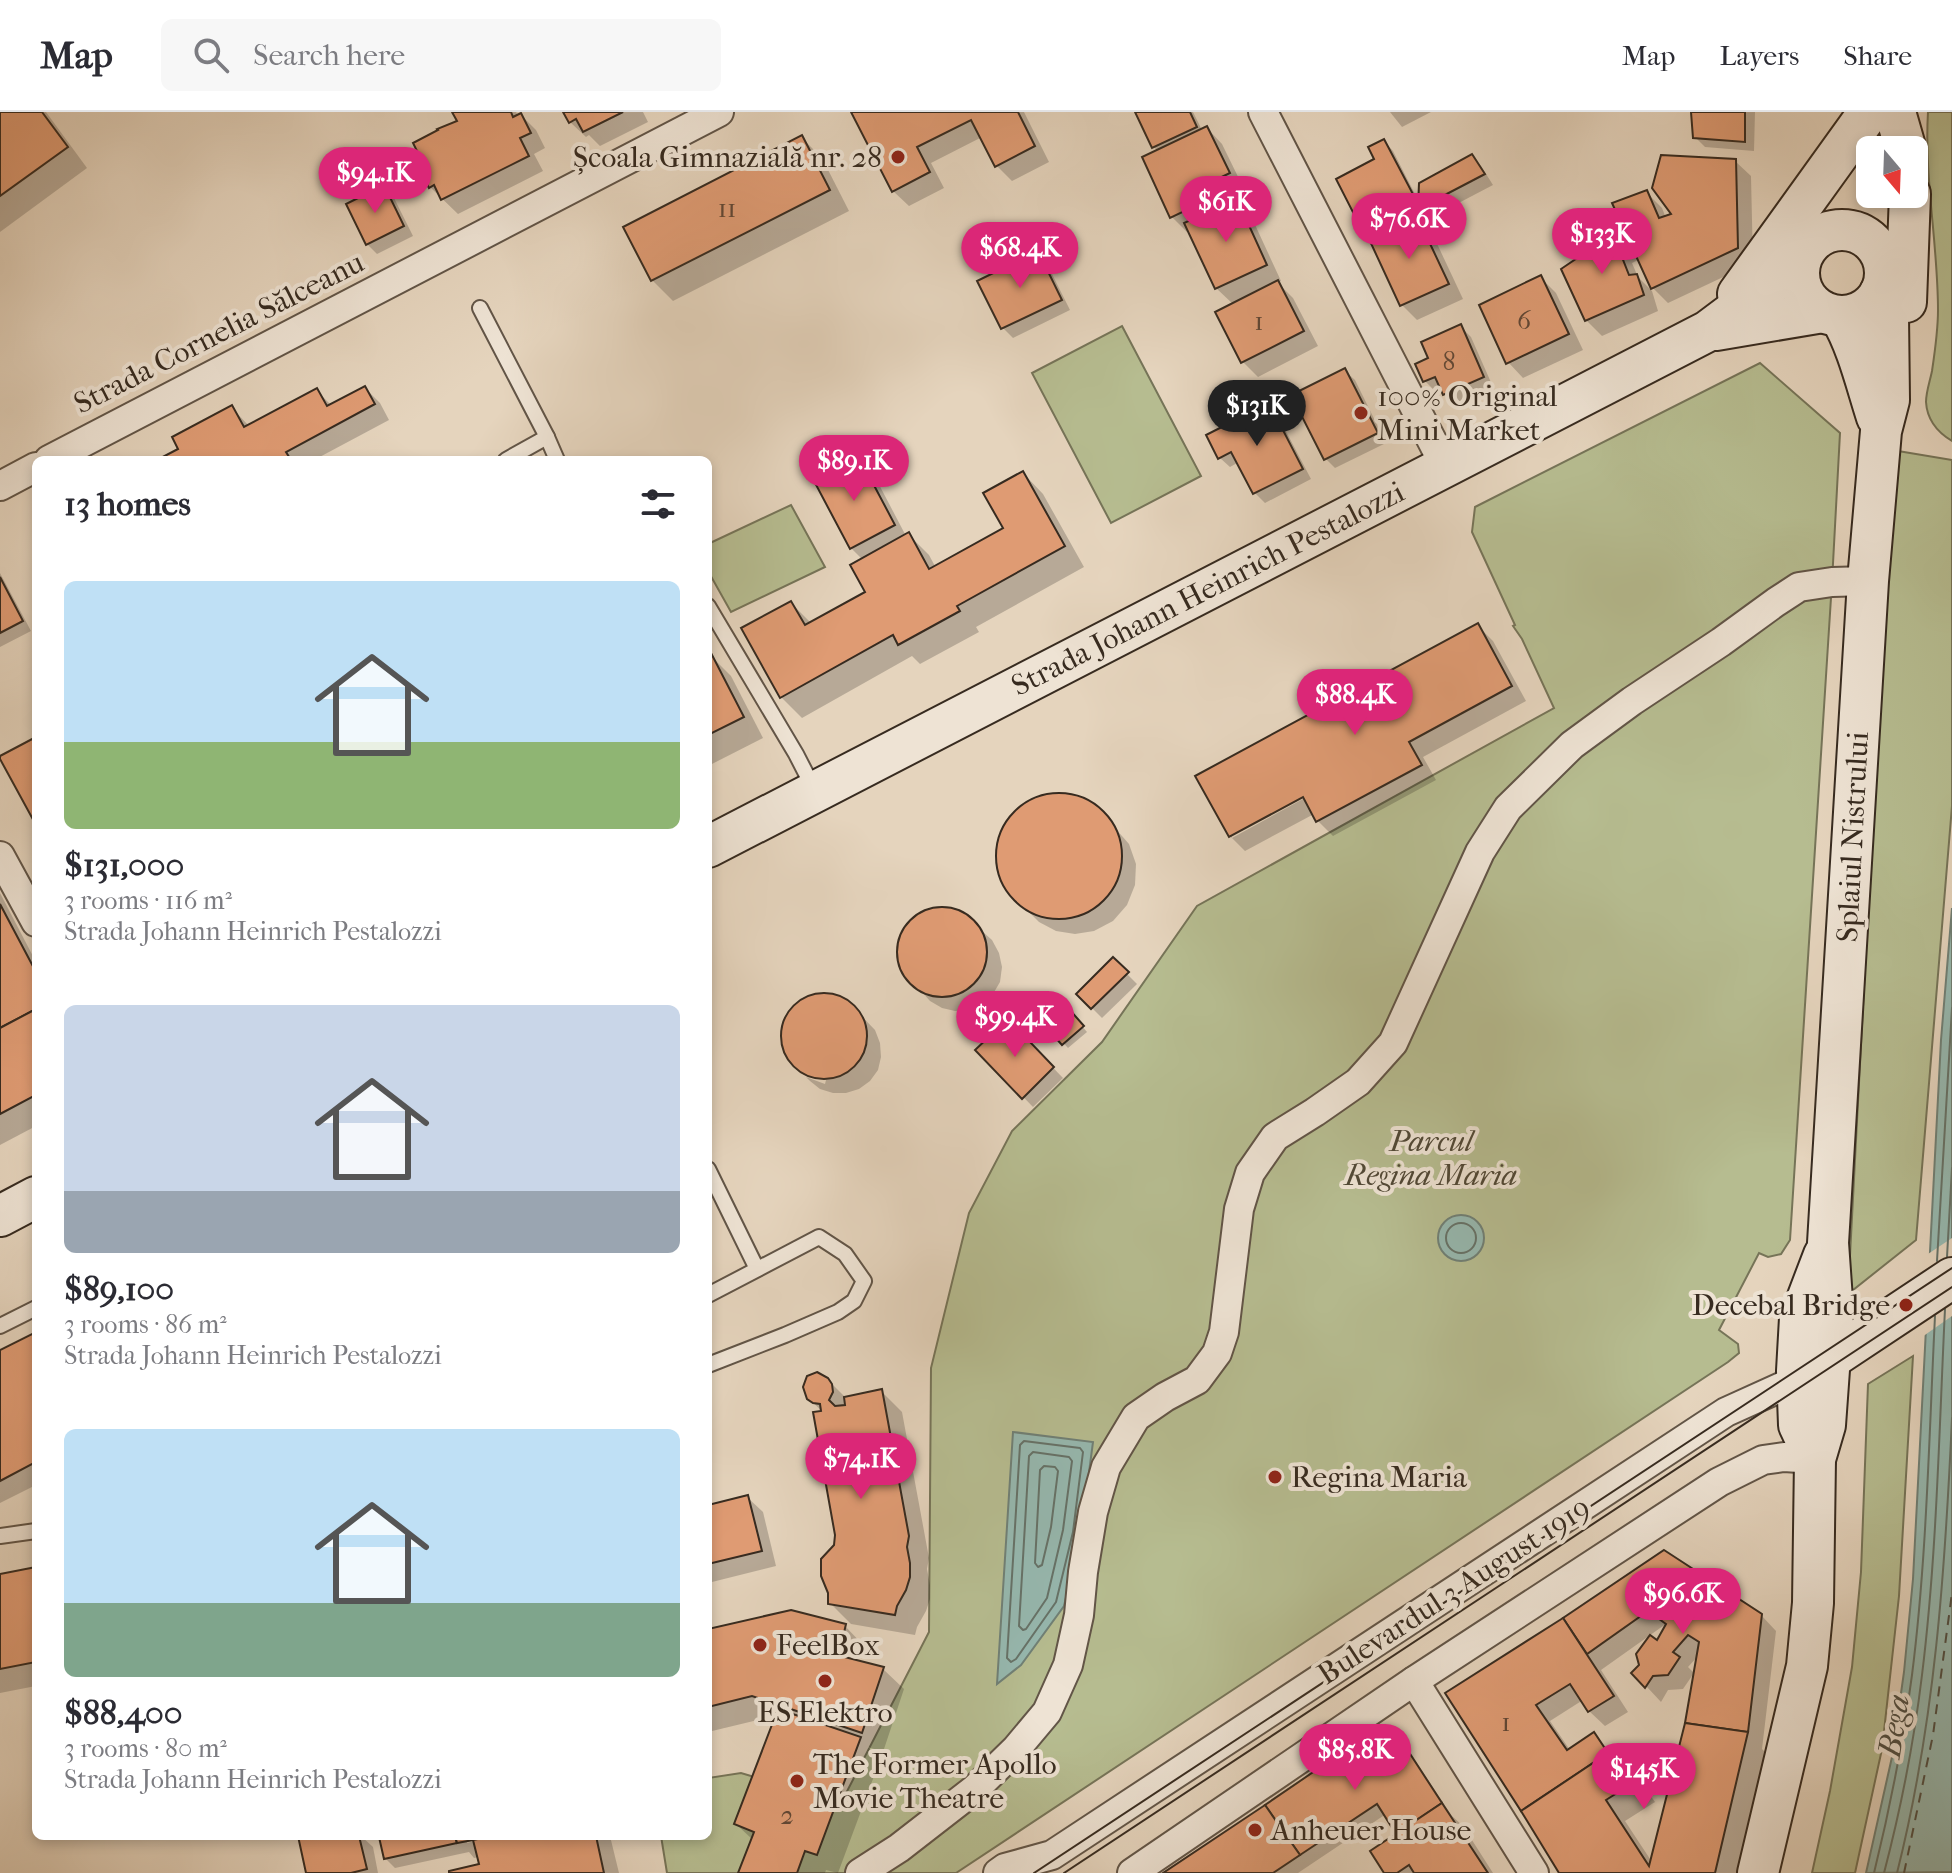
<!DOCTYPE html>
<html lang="en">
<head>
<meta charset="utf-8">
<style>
  body { margin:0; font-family:"IM FELL French Canon",serif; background:#f7f7f7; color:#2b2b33; height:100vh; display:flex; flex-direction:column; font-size:30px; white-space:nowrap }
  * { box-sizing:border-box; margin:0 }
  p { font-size:26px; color:#7c7c81 }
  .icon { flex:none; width:44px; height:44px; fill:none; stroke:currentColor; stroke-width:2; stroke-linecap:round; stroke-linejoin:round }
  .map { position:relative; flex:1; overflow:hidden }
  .side { position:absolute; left:32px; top:344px; width:680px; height:1384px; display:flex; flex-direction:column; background:#fff; border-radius:12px; box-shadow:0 4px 12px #0003 }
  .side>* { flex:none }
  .needle { width:52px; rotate:161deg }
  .tools { position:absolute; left:1856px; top:24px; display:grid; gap:16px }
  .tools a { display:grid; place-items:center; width:72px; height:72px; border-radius:12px; background:#fff; box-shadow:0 4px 12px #0003; font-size:40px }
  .price { position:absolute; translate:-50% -68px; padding:0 18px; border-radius:28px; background:#db2777; color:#fff; font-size:26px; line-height:52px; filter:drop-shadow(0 2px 4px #0008) }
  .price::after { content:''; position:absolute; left:50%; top:48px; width:24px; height:18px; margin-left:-12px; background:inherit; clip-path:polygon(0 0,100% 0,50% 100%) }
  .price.on { background:#222; color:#fff }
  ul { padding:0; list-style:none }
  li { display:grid; align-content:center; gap:16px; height:424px; padding:0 32px }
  li span { display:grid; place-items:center; height:248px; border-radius:12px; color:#555 }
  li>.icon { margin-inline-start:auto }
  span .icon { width:144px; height:144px; fill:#fffc; stroke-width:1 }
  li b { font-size:34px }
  h2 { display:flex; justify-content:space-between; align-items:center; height:96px; padding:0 32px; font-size:34px }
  header { display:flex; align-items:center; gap:48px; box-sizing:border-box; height:112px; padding:0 40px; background:#fff; border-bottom:2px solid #e1e1e2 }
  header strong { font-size:38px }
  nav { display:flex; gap:44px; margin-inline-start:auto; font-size:28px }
  .search { width:560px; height:72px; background:#f7f7f7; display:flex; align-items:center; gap:20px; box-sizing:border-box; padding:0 28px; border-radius:12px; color:#7c7c81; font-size:30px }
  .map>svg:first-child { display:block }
</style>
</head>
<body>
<header>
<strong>Map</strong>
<div class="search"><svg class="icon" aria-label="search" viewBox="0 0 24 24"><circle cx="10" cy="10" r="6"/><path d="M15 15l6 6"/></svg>Search here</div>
<nav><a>Map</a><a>Layers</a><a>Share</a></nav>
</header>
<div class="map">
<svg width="1952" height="1761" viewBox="0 0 1952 1761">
  <rect width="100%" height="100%" fill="#e5d4bd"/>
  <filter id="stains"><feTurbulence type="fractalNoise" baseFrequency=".0025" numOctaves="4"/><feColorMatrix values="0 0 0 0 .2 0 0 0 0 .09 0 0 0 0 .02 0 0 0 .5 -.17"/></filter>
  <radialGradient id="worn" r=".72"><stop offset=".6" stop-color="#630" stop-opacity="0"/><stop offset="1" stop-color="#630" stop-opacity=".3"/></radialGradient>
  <!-- green -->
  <g fill="#b6bc90" stroke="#767458" stroke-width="2">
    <path d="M1928 0H1952V329C1937 320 1927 307 1926 290 1926 280 1930 269 1932 259 1935 239 1938 218 1938 198 1938 132 1924 66 1928 0Z"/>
    <path d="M1122 214 1201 364 1111 411 1032 261Z"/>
    <path d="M1760 251 1840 321 1832 470 1790 1128 1781 1142 1768 1145 1759 1141 1719 1218 1738 1232 1739 1241 1728 1250 956 1761H667L661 1724H708V1666L741 1661 841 1691 929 1520 931 1256 969 1101 1012 1019 1102 930 1197 794 1554 596 1522 527 1513 514 1515 513 1472 420 1475 395Z"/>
    <path d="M1892 338 1952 348V694L1916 1128 1848 1182Z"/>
    <path d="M791 393 825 455 731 500 708 459V432Z"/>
    <path d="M1913 1244 1899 1484 1882 1637 1855 1761H1812L1830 1679 1852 1555 1861 1460 1868 1272Z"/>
  </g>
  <!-- water -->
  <g fill="#96b8af" stroke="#708076" stroke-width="2">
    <path d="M1952 796V1760L1866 1761 1892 1645 1904 1560 1913 1467 1941 928Z"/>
    <circle cx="1461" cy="1126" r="23"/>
    <path d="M1013 1320 1093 1330 1081 1421 1064 1494 1021 1553 997 1572Z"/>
  </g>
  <!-- pier -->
  <path fill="#e5d4bd" d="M1952 1126V1204L1922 1225 1925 1144Z"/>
  <!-- shadow -->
  <g fill="#0003" fill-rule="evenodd">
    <path d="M0 0H46L87 56 0 120Z"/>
    <path d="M455 0H516L519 4 521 3 536 18 545 36 534 42 543 59 458 102 430 75 459 10Z"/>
    <path d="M565 0H643L648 10 600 34 589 23 586 25 570 10Z"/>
    <path d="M853 0H1024L1049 50 1012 69 997 54 982 25 931 51 944 76 909 94 893 79Z"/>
    <path d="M1138 0H1193L1202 18 1207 16 1222 32 1244 77 1221 88 1224 94 1236 89 1251 104 1281 169 1278 171 1293 186 1318 234 1258 265 1242 249 1234 193 1216 176 1190 119 1187 120 1172 105 1158 39 1154 35Z"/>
    <path d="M1390 0H1431L1402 15Z"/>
    <path d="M1693 0H1755L1754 39 1705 35 1695 25Z"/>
    <path d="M802 26 822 46 849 99 673 189 652 168Z"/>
    <path d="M1384 29 1393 39 1420 92 1471 44 1481 54 1493 73 1430 106 1421 98 1372 123 1362 113 1377 48Z"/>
    <path d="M1735 49 1751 64 1753 151 1668 191 1653 176 1640 147 1632 151 1638 165 1652 179 1658 199 1602 224 1586 208 1620 118 1631 128 1646 80 1662 96 1666 106 1674 103Z"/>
    <path d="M384 76 394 86 413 124 377 142 367 132Z"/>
    <path d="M1417 106 1432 121 1463 187 1417 208 1402 193Z"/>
    <path d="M1037 142 1047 152 1070 198 1013 226 1003 216Z"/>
    <path d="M1541 166 1556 181 1583 238 1523 266 1508 250Z"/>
    <path d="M1461 215 1471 225 1493 275 1454 292 1444 282 1442 276 1435 279 1425 269 1431 247Z"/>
    <path d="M1345 259 1355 268 1386 331 1335 356 1325 346Z"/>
    <path d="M365 276 380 291 389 308 314 348H162L181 338 232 296 249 314 316 278 332 294Z"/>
    <path d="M1268 294 1278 304 1311 367 1265 391 1255 381 1239 350 1230 355 1220 346Z"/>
    <path d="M858 348 874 363 906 424 909 423 929 443 936 456 1006 417 1023 361 1043 382 1084 455 976 515 979 520 920 552 912 544 802 606 781 585 791 491 812 512 868 481 863 448 851 436Z"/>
    <path d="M0 461 31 519 0 535Z"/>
    <path d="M1478 514 1493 529 1526 589 1423 645 1436 668 1333 724 1318 709 1314 702 1245 739 1230 724 1198 665ZM1310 679 1312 682 1232 726V721Z"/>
    <path d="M711 544 731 564 763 626 708 654V545Z"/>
    <path d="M1061 683 1082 688 1100 699 1129 732 1136 752 1135 773 1127 793 1113 809 1094 819 1075 822 1056 819 1039 810 1009 780 1000 763 997 745 1000 725 1009 708 1023 695 1040 686Z"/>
    <path d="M0 781 36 850V1014L0 1033Z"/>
    <path d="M936 797 950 798 964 803 992 828 999 841 1002 855 1000 870 993 882 982 892 969 898 955 899 942 896 930 889 905 861 900 848 899 835 903 822 911 810 922 802Z"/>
    <path d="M1113 848 1137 872 1102 906 1078 882Z"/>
    <path d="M823 883 837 885 849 891 875 918 880 931 881 945 878 958 870 969 859 977 846 981H833L820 977 810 969 806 965 825 972 826 968 801 960 786 941 783 928V915L789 902 798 892 810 885Z"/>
    <path d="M1069 899 1087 920 1068 936 1050 916Z"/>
    <path d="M1008 909 1063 966 1033 995 978 938Z"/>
    <path d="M36 1222V1373L0 1391V1241Z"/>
    <path d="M827 1267 846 1286 881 1279 902 1300 929 1446 927 1457 930 1473V1487L926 1499 917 1515 915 1523 851 1512 830 1491 837 1423 824 1301 808 1286Z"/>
    <path d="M747 1385 763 1400 776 1454 708 1471V1395Z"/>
    <path d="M1664 1440 1761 1503 1776 1519 1762 1637 1767 1642 1740 1761H1562L1448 1581 1564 1507ZM1670 1509 1657 1531 1634 1561 1661 1590 1668 1578 1683 1577 1694 1561 1688 1555 1699 1543 1687 1611 1652 1750 1625 1709 1655 1690 1634 1660 1613 1640 1611 1641 1594 1623 1570 1638 1550 1609 1583 1588 1589 1599 1605 1614 1628 1600 1601 1558Z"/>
    <path d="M36 1457V1574L0 1581V1464Z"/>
    <path d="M845 1514 865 1535 863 1545 841 1540 840 1546 883 1557 904 1577 883 1640 868 1635 880 1648 838 1761 826 1758 825 1761H740L753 1728 736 1712 777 1605 774 1604 708 1620V1519Z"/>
    <path d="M1401 1633 1412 1644 1452 1704 1463 1714 1493 1761H1387L1399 1722 1386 1702 1298 1761H1166Z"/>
    <path d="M300 1724H361L373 1735 378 1761H308Z"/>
    <path d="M394 1724H482L467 1727V1731L494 1724H610L619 1761H451L481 1753 479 1745 474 1746 469 1740 395 1756 385 1746Z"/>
  </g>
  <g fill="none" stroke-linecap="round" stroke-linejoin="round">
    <!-- shore -->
    <g stroke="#667268" stroke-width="2">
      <circle cx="1461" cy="1126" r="15"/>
      <path d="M1947 1145 1952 1056"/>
      <path d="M1937 1149 1952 896"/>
      <path d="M1024 1329 1080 1336 1083 1340 1073 1420 1056 1490 1016 1547 1011 1550 1007 1546 1020 1333Z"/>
      <path d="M1033 1340 1069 1345 1072 1349 1063 1418 1047 1486 1026 1517 1023 1518 1019 1514 1029 1344Z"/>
      <path d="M1044 1354 1055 1355 1058 1359 1051 1415 1042 1453 1038 1455 1035 1451 1040 1358Z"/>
      <path d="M1874 1761C1890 1696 1903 1630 1912 1563 1927 1445 1929 1323 1935 1204"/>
      <path d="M1884 1761C1901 1696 1914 1630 1922 1563 1937 1442 1939 1319 1945 1197"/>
      <path d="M1897 1761C1935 1610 1945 1460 1952 1306"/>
    </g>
    <!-- ferry -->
    <path stroke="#4f4e44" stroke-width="2" stroke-dasharray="10 8" stroke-linecap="butt" d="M1904 1761 1933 1623 1952 1481"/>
  </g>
  <!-- building -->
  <g fill="#df9b73" stroke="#372b20" stroke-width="2">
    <path d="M0 0H42L68 35 0 84Z"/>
    <path d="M452 0H511L513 5 521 1 531 21 520 26 529 44 441 88 434 73 429 76 419 56 424 53 413 31 438 18 437 17 457 9Z"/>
    <path d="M563 0H623L583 20 576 7 569 11Z"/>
    <path d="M851 0H1018L1035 34 995 55 971 8 917 35 930 60 892 80Z"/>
    <path d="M1135 0H1190L1197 15 1152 36Z"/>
    <path d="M1691 0H1745V30L1693 26Z"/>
    <path d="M1207 14 1230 61 1207 72 1214 85 1170 106 1142 45Z"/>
    <path d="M802 23 830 78 651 169 623 115Z"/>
    <path d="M1384 27 1415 86 1360 114 1336 67 1374 47 1368 35Z"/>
    <path d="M1472 42 1485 62 1418 97 1419 71Z"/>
    <path d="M1661 43 1736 47 1738 136 1651 177 1612 91 1647 78 1659 106 1671 102 1652 76Z"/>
    <path d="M384 73 404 114 366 133 346 92Z"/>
    <path d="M1237 87 1267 153 1215 177 1184 111Z"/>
    <path d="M1417 104 1449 172 1400 194 1369 127Z"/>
    <path d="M1608 111 1621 116 1628 130 1618 135 1629 163 1637 162 1644 183 1585 209 1561 157 1592 136Z"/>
    <path d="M1038 139 1062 188 1001 217 977 169Z"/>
    <path d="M1541 163 1569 222 1506 252 1479 193Z"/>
    <path d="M1278 168 1304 219 1241 251 1215 200Z"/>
    <path d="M1461 212 1484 265 1443 283 1435 265 1423 270 1415 252 1428 246 1421 230Z"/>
    <path d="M1345 256 1378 321 1324 348 1291 283Z"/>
    <path d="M365 274 375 292 286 340 291 348H238L237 346 234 348H157L178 337 172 325 232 293 244 315 317 276 327 294Z"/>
    <path d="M1269 291 1303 357 1253 382 1231 340 1218 347 1206 323Z"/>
    <path d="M859 345 895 413 850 437 814 369Z"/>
    <path d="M1023 359 1065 434 957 494 960 499 898 533 893 523 780 586 741 516 791 489 805 513 865 480 850 453 909 420 929 457 1003 416 983 381Z"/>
    <path d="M0 465 23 509 0 521Z"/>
    <path d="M1478 511 1512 574 1409 630 1422 653 1316 710 1303 685 1229 725 1195 664Z"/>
    <path d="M711 541 744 605 708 623V543Z"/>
    <path d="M36 625V713L0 647V644Z"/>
    <circle cx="1059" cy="744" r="63"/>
    <path d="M0 792 36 860V897L0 916Z"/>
    <circle cx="942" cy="840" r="45"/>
    <path d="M1113 845 1129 860 1091 897 1076 882Z"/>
    <circle cx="824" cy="924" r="43"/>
    <path d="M36 897V983L0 1002V916Z"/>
    <path d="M1069 897 1084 914 1062 933 1047 916Z"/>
    <path d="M1008 907 1054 955 1022 987 975 938Z"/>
    <path d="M36 1220V1350L0 1369V1238Z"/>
    <path d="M817 1260 828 1266 832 1272 833 1280 829 1288 835 1294 845 1293 844 1285 882 1277 909 1424 907 1435 910 1451V1465L906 1478 897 1494 895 1503 828 1492V1481L821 1464V1447L834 1433 835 1423 813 1300 821 1299 820 1292 813 1291 807 1287 803 1275 807 1264Z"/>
    <path d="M748 1383 762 1439 708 1452V1393Z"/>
    <path d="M1664 1438 1762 1502 1748 1620 1685 1611 1699 1530 1688 1523 1673 1540 1680 1545 1668 1563 1653 1564 1645 1576 1631 1561 1639 1553 1636 1542 1650 1523 1657 1528 1666 1512 1648 1499 1587 1542 1563 1506Z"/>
    <path d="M36 1455V1550L0 1557V1462Z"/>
    <path d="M791 1498 846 1512 843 1525 821 1521 817 1538 884 1555 862 1621 752 1584 708 1595V1517Z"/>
    <path d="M1563 1506 1614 1584 1588 1600 1570 1572 1536 1593 1567 1638 1594 1620 1608 1641 1521 1699 1445 1581Z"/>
    <path d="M778 1597 861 1625 817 1743 805 1739 797 1761H738L754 1720 734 1712Z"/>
    <path d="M1685 1611 1748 1620 1715 1761H1559L1521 1699 1614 1637 1636 1669 1606 1688 1649 1754Z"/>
    <path d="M1382 1620 1403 1631 1442 1691 1396 1722 1377 1692 1300 1743 1265 1693 1360 1628Z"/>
    <path d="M1442 1691 1488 1761H1414L1409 1753 1397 1761H1384L1370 1739Z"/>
    <path d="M1265 1693 1300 1743 1273 1761H1163Z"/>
    <path d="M298 1724H359L367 1757 351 1761H306Z"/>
    <path d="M384 1724H455L457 1731 384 1747 379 1725Z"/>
    <path d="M455 1724H484V1726L457 1731Z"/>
    <path d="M492 1724H596L604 1761H449V1759L479 1752 473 1728Z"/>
  </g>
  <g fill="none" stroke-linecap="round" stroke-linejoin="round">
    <!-- lane casing -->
    <g stroke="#625547" stroke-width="18">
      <g id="lane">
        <path d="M480 196 547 325 557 348"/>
        <path d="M506 348 547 325"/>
        <path d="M708 494 796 642 815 679"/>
        <path d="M708 1057 757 1157"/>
        <path d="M708 1183 819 1125 845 1142 864 1169 854 1189 838 1200 785 1223 708 1253"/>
        <path d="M0 1214 36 1196"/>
        <path d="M0 1424 36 1419"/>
      </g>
    </g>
    <!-- street casing -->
    <g stroke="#625547" stroke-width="32">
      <g id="street">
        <path d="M1263 0 1446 356"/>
        <path d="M49 348 719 0"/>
        <path d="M0 374 36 355"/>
        <path d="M0 744 36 810"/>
        <path d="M1414 1569 1534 1761"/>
        <path d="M860 1761 899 1736 975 1677 1016 1637 1047 1600 1068 1553 1079 1503 1083 1460 1093 1400 1106 1355 1136 1305 1165 1285 1197 1268 1217 1241 1224 1220 1239 1097 1250 1061 1275 1025 1315 1000 1358 970 1393 931 1480 740 1508 696 1572 633 1632 589 1721 530 1776 490 1799 475 1832 470 1868 469"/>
        <path d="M998 1761 1005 1756 1052 1743 1726 1300 1797 1268"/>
        <path d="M1132 1761 1414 1569 1719 1370 1763 1348 1784 1345 1815 1347"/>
      </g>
    </g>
    <!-- secondary casing -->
    <g stroke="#372b20" stroke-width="44">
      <g id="secondary">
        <path d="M1895 0 1906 38"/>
        <circle cx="1842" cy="161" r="43"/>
        <path d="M1738 182 1869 0"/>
        <path d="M1906 190 1910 82"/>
        <path d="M1840 204C1858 235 1866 271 1877 305"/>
        <path d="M1716 218 1823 200"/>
        <path d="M708 735 1708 219 1800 150"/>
        <path d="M0 1104 36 1085"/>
        <path d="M1815 1257 1952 1166"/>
        <path d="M1815 1347 1799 1313 1797 1259 1800 1206 1824 1143"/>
        <path d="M1758 1761 1807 1554 1813 1491 1815 1347 1825 1313 1833 1202 1828 1131 1868 469 1881 319 1889 288 1888 204 1880 181"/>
      </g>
    </g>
    <!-- lane -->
    <use href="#lane" stroke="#eee3d4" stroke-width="14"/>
    <!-- street -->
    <use href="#street" stroke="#eee3d4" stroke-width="28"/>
    <!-- secondary -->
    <use href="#secondary" stroke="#eee3d4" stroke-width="40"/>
    <!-- tram -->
    <g stroke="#372b20" stroke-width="2">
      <path d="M1034 1761 1952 1156"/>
      <path d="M1064 1761 1952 1175"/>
    </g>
  </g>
  <!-- markers -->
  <g fill="#8f2418" stroke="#eee3d4" stroke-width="3">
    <circle cx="898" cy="45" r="8"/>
    <circle cx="1361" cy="301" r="8"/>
    <circle cx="1906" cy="1193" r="8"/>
    <circle cx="1275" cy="1365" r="8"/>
    <circle cx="760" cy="1533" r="8"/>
    <circle cx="825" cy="1569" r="8"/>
    <circle cx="797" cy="1669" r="8"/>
    <circle cx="1255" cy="1718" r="8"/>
  </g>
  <g text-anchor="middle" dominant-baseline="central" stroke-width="8" stroke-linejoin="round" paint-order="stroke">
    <!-- number labels -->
    <g font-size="26" fill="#614735">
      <text x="727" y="96">11</text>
      <text x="1524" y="208">6</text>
      <text x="1259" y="209">1</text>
      <text x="1449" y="249">8</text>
      <text x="1506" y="1610">1</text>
      <text x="787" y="1703">2</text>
    </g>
    <!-- poi labels -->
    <g font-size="30" fill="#372b20" stroke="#eee3d4" text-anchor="start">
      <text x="882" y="45" text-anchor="end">Școala Gimnazială nr. 28</text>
      <text x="1377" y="284">100% Original<tspan x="1377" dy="34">Mini Market</tspan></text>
      <text x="1890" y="1193" text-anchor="end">Decebal Bridge</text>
      <text x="1291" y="1365">Regina Maria</text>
      <text x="776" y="1533">FeelBox</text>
      <text x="825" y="1600" text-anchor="middle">ES Elektro</text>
      <text x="813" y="1652">The Former Apollo<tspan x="813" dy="34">Movie Theatre</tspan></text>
      <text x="1271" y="1718">Anheuer House</text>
    </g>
    <!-- street labels -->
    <g font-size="30" fill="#372b20" stroke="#eee3d4">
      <text transform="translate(219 221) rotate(-27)">Strada Cornelia Sălceanu</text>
      <text transform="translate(1208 477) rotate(-27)">Strada Johann Heinrich Pestalozzi</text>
      <text transform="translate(1853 725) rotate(-87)">Splaiul Nistrului</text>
      <text transform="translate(1454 1479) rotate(-33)">Bulevardul 3 August 1919</text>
    </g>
    <!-- park labels -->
    <g font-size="30" font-style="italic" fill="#504836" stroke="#eee3d4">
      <text x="1431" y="1029">Parcul<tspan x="1431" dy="34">Regina Maria</tspan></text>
    </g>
    <!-- water labels -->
    <g font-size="32" font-style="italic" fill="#4f4e44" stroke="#eee3d4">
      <text transform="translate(1894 1614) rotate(-81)">Bega</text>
    </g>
  </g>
  <rect width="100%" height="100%" filter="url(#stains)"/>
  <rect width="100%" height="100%" fill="url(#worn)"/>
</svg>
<div class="tools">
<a><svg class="needle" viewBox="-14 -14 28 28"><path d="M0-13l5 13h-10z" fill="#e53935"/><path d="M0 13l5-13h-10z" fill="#7c7c81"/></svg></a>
</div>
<b class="price" style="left:375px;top:103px">$94.1K</b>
<b class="price" style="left:1226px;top:132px">$61K</b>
<b class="price" style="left:1409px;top:149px">$76.6K</b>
<b class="price" style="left:1602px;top:164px">$133K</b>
<b class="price" style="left:1020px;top:178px">$68.4K</b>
<b class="price on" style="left:1257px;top:336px">$131K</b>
<b class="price" style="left:854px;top:391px">$89.1K</b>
<b class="price" style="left:1355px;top:625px">$88.4K</b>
<b class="price" style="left:1015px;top:947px">$99.4K</b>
<b class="price" style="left:861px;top:1389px">$74.1K</b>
<b class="price" style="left:1683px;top:1524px">$96.6K</b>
<b class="price" style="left:1355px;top:1680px">$85.8K</b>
<b class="price" style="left:1644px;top:1699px">$145K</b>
<section class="side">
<h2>13 homes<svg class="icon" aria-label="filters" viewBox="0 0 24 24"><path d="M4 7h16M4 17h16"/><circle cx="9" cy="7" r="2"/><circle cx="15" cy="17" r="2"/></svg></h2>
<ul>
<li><span style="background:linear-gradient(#bfe0f5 65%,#8fb573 0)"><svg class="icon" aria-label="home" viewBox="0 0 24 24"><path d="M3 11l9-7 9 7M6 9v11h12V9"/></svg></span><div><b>$131,000</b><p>3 rooms · 116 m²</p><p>Strada Johann Heinrich Pestalozzi</p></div></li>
<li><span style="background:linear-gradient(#c9d6e8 75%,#9aa5b1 0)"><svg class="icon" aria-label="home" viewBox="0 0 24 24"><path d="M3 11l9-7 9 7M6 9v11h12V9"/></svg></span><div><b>$89,100</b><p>3 rooms · 86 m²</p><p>Strada Johann Heinrich Pestalozzi</p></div></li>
<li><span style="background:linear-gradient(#bfe0f5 70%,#7fa58c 0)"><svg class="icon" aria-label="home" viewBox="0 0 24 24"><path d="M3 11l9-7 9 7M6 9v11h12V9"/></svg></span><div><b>$88,400</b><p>3 rooms · 80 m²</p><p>Strada Johann Heinrich Pestalozzi</p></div></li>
</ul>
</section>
</div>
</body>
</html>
